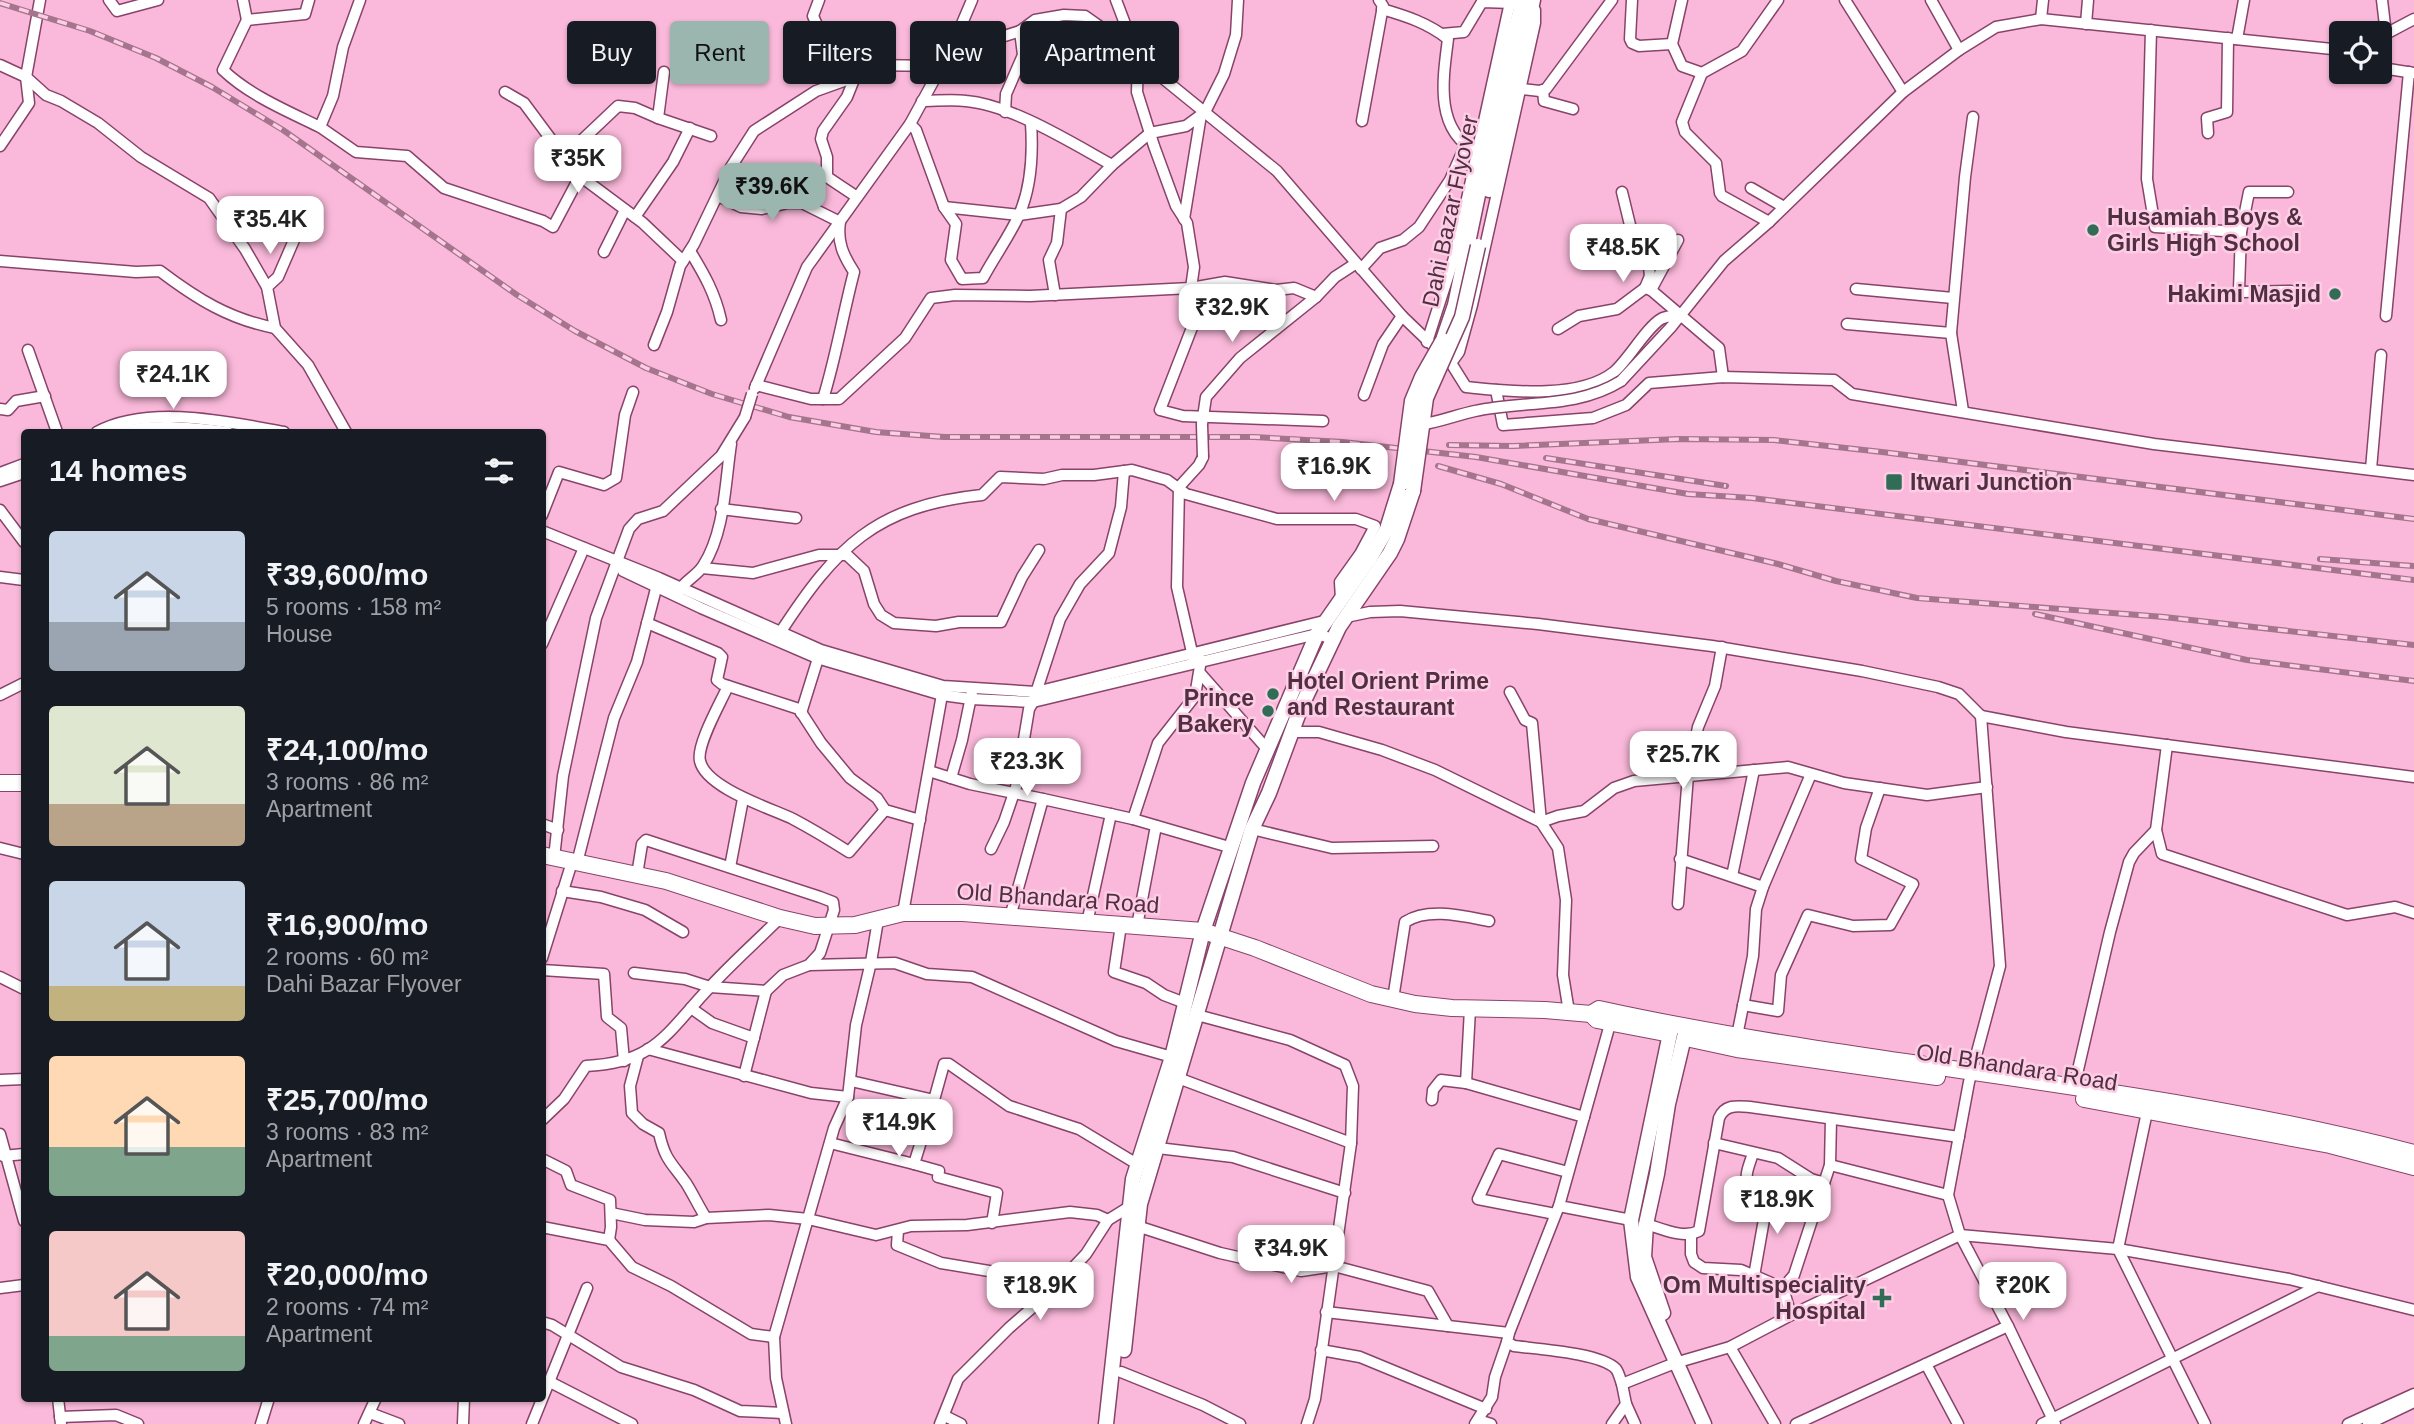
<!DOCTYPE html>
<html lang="en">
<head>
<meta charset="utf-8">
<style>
  body { margin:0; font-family:Helvetica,sans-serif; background:#20242c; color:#f1f3f6; height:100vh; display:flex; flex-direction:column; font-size:26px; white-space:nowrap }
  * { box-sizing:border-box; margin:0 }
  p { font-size:23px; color:#9ea1a6 }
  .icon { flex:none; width:38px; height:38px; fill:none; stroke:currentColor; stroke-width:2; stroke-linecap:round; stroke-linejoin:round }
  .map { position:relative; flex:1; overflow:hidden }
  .panel { position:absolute; left:21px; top:429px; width:525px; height:973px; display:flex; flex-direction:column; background:#171b24; border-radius:7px; box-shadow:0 2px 5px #0004 }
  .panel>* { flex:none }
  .top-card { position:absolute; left:567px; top:21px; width:665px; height:63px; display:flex; gap:14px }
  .tools { position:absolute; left:2329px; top:21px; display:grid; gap:14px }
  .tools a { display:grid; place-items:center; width:63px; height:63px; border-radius:7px; background:#171b24; box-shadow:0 2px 5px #0004; font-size:35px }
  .price { position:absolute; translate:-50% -60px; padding:0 16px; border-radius:14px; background:#fff; color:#222; font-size:23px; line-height:46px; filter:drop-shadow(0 2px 4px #0008) }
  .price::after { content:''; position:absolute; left:50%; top:42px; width:21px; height:16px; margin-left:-10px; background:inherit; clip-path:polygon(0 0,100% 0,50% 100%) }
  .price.on { background:#9bb6ae; color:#111 }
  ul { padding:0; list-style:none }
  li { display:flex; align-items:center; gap:21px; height:175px; padding:0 28px }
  li span { display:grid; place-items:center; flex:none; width:196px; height:140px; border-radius:7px; color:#555 }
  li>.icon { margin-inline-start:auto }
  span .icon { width:84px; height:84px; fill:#fffc; stroke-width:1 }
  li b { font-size:30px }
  h2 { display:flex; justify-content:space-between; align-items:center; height:84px; padding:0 28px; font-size:30px }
  .tag { padding:0 24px; border-radius:7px; background:#171b24; box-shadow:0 2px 5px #0004; font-size:24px; line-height:63px }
  .tag.on { background:#9bb6ae; color:#111 }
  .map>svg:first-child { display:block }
</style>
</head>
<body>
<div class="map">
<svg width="2414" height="1424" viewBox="0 0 2414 1424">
  <rect width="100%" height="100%" fill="#fab9da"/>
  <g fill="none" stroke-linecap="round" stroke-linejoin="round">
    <!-- minor casing -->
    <g stroke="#88436a" stroke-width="13">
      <g id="minor">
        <path d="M109 0 117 11 158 0"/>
        <path d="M243 0 247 20 223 70C249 95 287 111 320 127L333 96 343 47 360 0"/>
        <path d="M819 0 813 16 821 34 867 65"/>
        <path d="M1116 0 1138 58 1137 92 1154 146 1176 206 1187 223 1194 267 1191 288 1193 325 1160 410 1183 416 1323 421"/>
        <path d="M1632 0 1630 39 1632 43 1639 46 1672 44"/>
        <path d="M1682 0 1672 44 1682 66 1702 73 1742 51 1778 0"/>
        <path d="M1845 0 1903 92"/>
        <path d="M1931 0 1959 50"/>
        <path d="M2382 0 2386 34"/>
        <path d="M1382 9C1406 16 1428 23 1448 39 1443 78 1434 130 1476 151"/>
        <path d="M2041 19 2043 0"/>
        <path d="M247 20 305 14 309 0"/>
        <path d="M2086 24 2088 0"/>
        <path d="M2151 30 2147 179 2155 227 2241 232"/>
        <path d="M1442 34 1464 32 1482 2 1513 3"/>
        <path d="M2380 37 2414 19"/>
        <path d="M2237 39 2244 0"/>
        <path d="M948 54 1020 31 1035 20 1064 15 1085 16 1136 52"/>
        <path d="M1138 58 1277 171 1402 316 1451 363 1466 387C1507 391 1579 400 1614 372 1628 360 1647 327 1661 319 1666 316 1676 316 1682 314"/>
        <path d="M0 65 26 77 46 95 61 101 98 123 141 157 209 198 245 249 267 287 275 328 308 365 346 432"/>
        <path d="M2380 65 2382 68 2414 73"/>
        <path d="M664 72 658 118 711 136"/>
        <path d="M1702 73 1682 122 1685 132 1716 163 1720 193 1722 196 1769 222"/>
        <path d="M855 77 847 97 823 131 821 139 827 157V177L857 197"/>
        <path d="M1521 89 1540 91 1546 89 1612 0"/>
        <path d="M1543 90 1544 101 1573 109"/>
        <path d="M505 92 524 103 576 173 643 223 683 261"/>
        <path d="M922 101C936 101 952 99 966 101 1012 105 1072 143 1112 165L1150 133 1186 126 1205 112 1224 74 1236 35 1238 0"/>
        <path d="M1005 112 1006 94 1023 55 1020 31"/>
        <path d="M1362 121 1383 6 1379 0"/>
        <path d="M910 124 916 130 944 207 956 224 951 260 962 279 983 278C994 257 1009 237 1019 215 1031 188 1033 153 1031 123"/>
        <path d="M320 127 356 152 407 156 444 188 543 221 553 227 580 176"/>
        <path d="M2208 133 2207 118 2227 112 2228 38"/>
        <path d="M0 146 29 103 26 77 40 0"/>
        <path d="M563 158 618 106 635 108 658 118"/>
        <path d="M1751 188 1784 207"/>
        <path d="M1622 192 1630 225 1649 267 1650 276 1645 288"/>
        <path d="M2288 192H2249L2241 232 2239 290 2241 292 2291 291"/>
        <path d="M718 196 741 207 762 209 788 203H802L840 222C837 242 843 255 854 272 843 314 836 357 823 399"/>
        <path d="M944 207 1019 215 1061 209"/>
        <path d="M635 217 673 162 690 128"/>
        <path d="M1184 219 1201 115"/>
        <path d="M690 251C704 274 715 293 721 320"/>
        <path d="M604 252 625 210"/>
        <path d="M0 261 136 272 160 271C197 299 229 319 275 328"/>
        <path d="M1361 269 1380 248 1403 240 1419 227 1450 180 1465 146"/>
        <path d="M267 287 278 277 294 240"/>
        <path d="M1856 289 1953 298"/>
        <path d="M1651 290 1678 240"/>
        <path d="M1055 295 1049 260 1057 243 1061 209 1081 197 1112 165"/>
        <path d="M2386 316 2409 72"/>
        <path d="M1847 324 1951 333"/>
        <path d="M1558 329 1579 316 1617 309 1645 288 1651 290 1719 348 1723 377"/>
        <path d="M1427 342 1454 258 1509 7 1516 0"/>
        <path d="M654 345 667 312 680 266 694 244 731 167 754 131 816 91 855 77 867 65 942 66"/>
        <path d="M28 350 57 432"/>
        <path d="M1451 363 1459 352 1472 305 1535 23V10"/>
        <path d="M1621 381 1672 326 1724 261 1769 222 1903 92 1959 50 1996 27 2041 19 2342 50"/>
        <path d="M756 385 811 399H839L905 338 931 298 955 295 1030 296 1191 288 1225 282 1276 290 1294 288 1316 297"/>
        <path d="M755 388 807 267 910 124 952 47 972 0"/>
        <path d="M1496 390 1503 425 1593 418 1626 405 1649 383 1723 377 1834 380 1852 394 2154 444 2414 475"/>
        <path d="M1364 395 1383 344 1402 316"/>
        <path d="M0 409 8 410 16 401 45 396"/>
        <path d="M1963 411 1951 333 1965 177 1973 117"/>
        <path d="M1202 424 1206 397 1240 358 1316 297 1335 277 1355 264"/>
        <path d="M97 432C149 404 228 422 284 432"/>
        <path d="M120 432C156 423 192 428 228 432"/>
        <path d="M2371 469 2381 355"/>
        <path d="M0 473 24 464"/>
        <path d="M0 481 24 473"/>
        <path d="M721 509 796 518"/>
        <path d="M0 510 24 542"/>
        <path d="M542 515 559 472 604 485 616 478 625 415 633 392"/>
        <path d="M542 531 659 578 821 650 943 686 1036 692 1324 621 1327 623"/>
        <path d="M702 568 753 573 819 555H847L864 571 874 604 881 615 894 623 936 626 959 622H1001L1022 577 1039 550"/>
        <path d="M623 571 701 608 817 658 942 695 971 699 1033 702 1317 634 1333 639"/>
        <path d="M0 577 24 580"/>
        <path d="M677 594C682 582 696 577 703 566 725 532 725 483 731 444"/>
        <path d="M1346 617 1370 612 1400 611 1538 624 1712 646 1862 671 1938 687 1959 694 1981 716"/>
        <path d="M647 623 718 653 722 657 717 680 722 684 799 709 821 743 850 778 877 798 885 810 920 820"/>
        <path d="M780 633C836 547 875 506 982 495L1000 477 1044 479 1062 475H1094L1132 470 1167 480 1186 494 1277 519H1356L1375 526 1360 554 1340 582 1341 599"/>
        <path d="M542 644 584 548"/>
        <path d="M1201 660 1195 696 1158 743 1133 819 1229 847"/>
        <path d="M1194 661 1177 587 1179 487 1199 465 1203 457"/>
        <path d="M1200 673 1267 749"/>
        <path d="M728 686C721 702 696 745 700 761 706 788 770 808 793 819 812 829 830 840 849 852L885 810"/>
        <path d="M1510 692 1525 720 1532 723 1541 822"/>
        <path d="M0 695 24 683"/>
        <path d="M801 713 820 652"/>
        <path d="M1292 732H1319L1382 750 1435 770 1541 822"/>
        <path d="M929 771 970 784 1043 799"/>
        <path d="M951 778 962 740 972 692"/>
        <path d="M542 824 558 830"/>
        <path d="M1252 829 1332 848 1433 846"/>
        <path d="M2156 830 2162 854 2347 915 2395 907 2414 913"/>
        <path d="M0 848 24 854"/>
        <path d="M991 849 1004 822 1016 787 1029 709 1033 702 1060 619 1080 584 1109 553 1121 507 1124 471"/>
        <path d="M554 858 563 776 596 618 629 529 638 519 663 511 721 456 745 417"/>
        <path d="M1680 859 1763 887 1756 909 1753 956 1737 1036"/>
        <path d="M577 863 614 718 637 662 658 581"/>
        <path d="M730 867 743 799"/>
        <path d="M1732 876 1754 770"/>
        <path d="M1763 887 1811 774"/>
        <path d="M562 891 601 897 645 910 683 932"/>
        <path d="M1678 904 1688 775 1698 727 1715 686 1722 647"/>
        <path d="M903 913 943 689"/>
        <path d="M1010 917 1043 799 1133 819"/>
        <path d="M1087 923 1111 814"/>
        <path d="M1121 925 1114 972 1146 983 1164 995 1185 1003"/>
        <path d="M1137 926 1156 826"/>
        <path d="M542 958 572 862"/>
        <path d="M809 965 895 963 927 974 972 977 1116 1041 1172 1057"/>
        <path d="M542 970 604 974 607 1017 621 1028 624 1061"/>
        <path d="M634 973 685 979 710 987 766 991 783 975 809 965 820 953 834 910 833 902 820 897 646 840 642 844 637 875"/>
        <path d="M0 977 24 989"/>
        <path d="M1393 999 1405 922C1428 907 1463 916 1489 921"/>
        <path d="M1743 1005 1778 1011 1781 975 1808 915 1853 926 1890 925 1913 884 1861 859 1866 828 1880 788"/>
        <path d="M691 1008 712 1023 754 1038"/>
        <path d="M1569 1012 1563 975 1566 900 1558 848 1541 822 1558 816 1584 811 1614 788 1634 781 1788 767 1844 783 1927 795 1987 787"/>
        <path d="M1197 1015 1290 1040 1345 1065 1353 1086 1351 1143 1315 1399 1307 1424"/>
        <path d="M1612 1017 1559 1206 1631 1220"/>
        <path d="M648 1049 811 1093 848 1097"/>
        <path d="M638 1056 630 1086 632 1113 643 1124 659 1133C665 1160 671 1162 686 1183 693 1194 699 1207 706 1218"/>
        <path d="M744 1076 766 991"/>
        <path d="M1178 1078 1351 1143"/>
        <path d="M0 1080 24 1079"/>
        <path d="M851 1081 934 1100 914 1164 939 1171 938 1177 997 1193 992 1223"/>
        <path d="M1466 1083 1584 1117"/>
        <path d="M2074 1087 2110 932 2129 862 2134 853 2156 830 2167 745"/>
        <path d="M934 1100 944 1064H949L1009 1106 1079 1129 1137 1164"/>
        <path d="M1432 1100 1433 1090 1441 1080 1466 1083 1470 1009"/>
        <path d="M2147 1112 2118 1249 2205 1424"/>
        <path d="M542 1120 564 1099 586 1066C656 1063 667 1032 710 987 732 963 757 941 780 918"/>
        <path d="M0 1134 24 1221"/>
        <path d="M830 1143 914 1164"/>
        <path d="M1714 1143 1778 1158 1811 1179 1824 1183"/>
        <path d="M1158 1148 1233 1157 1345 1193"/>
        <path d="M1753 1153C1750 1164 1743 1176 1749 1186L1817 1204"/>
        <path d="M3 1156 24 1154"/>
        <path d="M542 1159 566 1171 571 1185 610 1200 611 1227 609 1240"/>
        <path d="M1830 1165 1948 1195"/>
        <path d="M1559 1206 1509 1333 1507 1342 1514 1346C1537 1349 1601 1353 1616 1369 1619 1373 1620 1379 1622 1384L1675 1363 1730 1347 1791 1315 1960 1235 2118 1249 2289 1279 2414 1310"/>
        <path d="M611 1213 645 1220 694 1222 706 1218 769 1215 808 1219 876 1235 911 1226 967 1225 1070 1212 1097 1215 1108 1220"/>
        <path d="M1555 1214 1478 1199 1499 1154 1568 1172"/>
        <path d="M1646 1224C1663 1229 1683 1239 1699 1231L1719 1118C1725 1104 1737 1106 1750 1107L1959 1137"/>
        <path d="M1137 1226 1220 1253 1301 1271 1334 1266 1428 1291 1448 1326"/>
        <path d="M542 1227 609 1240 632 1267 671 1286 751 1334 774 1337"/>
        <path d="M898 1230 897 1245 941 1263 1019 1276 1048 1294"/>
        <path d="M1691 1235V1254L1694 1262 1703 1268 1741 1270 1783 1288 1791 1315"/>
        <path d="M1754 1276 1769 1191"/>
        <path d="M0 1288 24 1285"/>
        <path d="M1783 1288 1794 1275 1830 1165 1831 1119"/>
        <path d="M1326 1312 1509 1333"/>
        <path d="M542 1322 552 1325 621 1367 694 1390 740 1411 783 1413"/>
        <path d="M1730 1347 1775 1424"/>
        <path d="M1321 1350 1360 1357 1486 1409"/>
        <path d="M1926 1364 1958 1424"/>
        <path d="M1121 1372 1203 1405 1240 1424"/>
        <path d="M550 1382 632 1424"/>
        <path d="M58 1398 61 1424"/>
        <path d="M1626 1404 1635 1424"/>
        <path d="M370 1413 399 1424"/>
        <path d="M945 1416 961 1424"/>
        <path d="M60 1417 116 1415 138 1424"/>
        <path d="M1478 1420 1491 1424"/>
        <path d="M261 1424 269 1398"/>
        <path d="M364 1424 376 1398"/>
        <path d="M463 1424 464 1398"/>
        <path d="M532 1424 587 1288"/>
        <path d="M786 1424 776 1378 774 1337 834 1128 848 1097 856 1025 871 962 878 920"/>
        <path d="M940 1424 958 1379 1009 1328 1048 1294 1086 1254 1108 1220 1129 1207"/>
        <path d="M1475 1424 1492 1397 1495 1377 1507 1342"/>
        <path d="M1612 1424 1626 1404 1622 1384"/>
        <path d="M1796 1424 2008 1326"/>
        <path d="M2042 1424 2318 1286"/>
        <path d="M2055 1424 2008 1326 1960 1235 1948 1195 1969 1082 2000 966 1981 716 2066 732 2414 777"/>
        <path d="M2348 1424 2414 1394"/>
        <path d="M2368 1424 2414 1402"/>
      </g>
    </g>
    <!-- major casing -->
    <g stroke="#88436a" stroke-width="17">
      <g id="major">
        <path d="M1489 190 1533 0"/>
        <path d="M1443 340 1455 305 1497 104 1523 0"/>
        <path d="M1672 1024 1631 1220 1638 1277 1704 1424"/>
        <path d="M1663 1313 1644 1257 1646 1224 1657 1174 1668 1104 1686 1029"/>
        <path d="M1124 1350 1140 1204 1252 829 1269 793 1301 707 1339 627 1390 553 1397 539 1413 491"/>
        <path d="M1106 1424 1133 1179 1172 1057 1203 931 1253 783 1317 634 1370 558 1387 529 1401 484"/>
      </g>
    </g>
    <!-- highway casing -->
    <g stroke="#88436a" stroke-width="18">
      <g id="highway">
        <path d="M0 783H24"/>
        <path d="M542 855 666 881 780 918 815 926 855 925 903 913H963L1203 931 1255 948 1371 994 1415 1004 1452 1008 1545 1010 1591 1014 1599 1009C1868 1068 2146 1083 2414 1153"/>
        <path d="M1591 1014 1597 1020 1665 1033"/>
        <path d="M1686 1038 1737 1049 1937 1077"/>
        <path d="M2084 1099 2330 1145 2414 1167"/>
      </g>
    </g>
    <!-- minor -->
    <use href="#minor" stroke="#fff" stroke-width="10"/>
    <!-- major -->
    <use href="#major" stroke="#fff" stroke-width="14"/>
    <!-- highway -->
    <use href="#highway" stroke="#fff" stroke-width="16"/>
    <!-- rail casing -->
    <g stroke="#a5748d" stroke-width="6">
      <g id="rail">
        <path d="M0 3 90 31 156 58 212 87 283 130 517 295 575 331 646 368 712 394 789 417 876 432 944 437H1254L1343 442 1476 457 1688 494 1752 498 2414 580"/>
        <path d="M1449 445 1513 446 1679 439 1774 440 1882 452 2414 519"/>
        <path d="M1546 458 1726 486"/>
        <path d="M1438 466 1501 484 1588 519 1778 564 1836 581 1917 598 2164 617 2414 645"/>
        <path d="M2320 559 2414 566"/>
        <path d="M2035 614 2247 660 2414 681"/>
      </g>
    </g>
    <!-- rail -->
    <use href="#rail" stroke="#fdcce5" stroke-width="3.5" stroke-dasharray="10" stroke-linecap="butt"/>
    <!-- minor-bridge casing -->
    <g stroke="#88436a" stroke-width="13" stroke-linecap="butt">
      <g id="minor-bridge">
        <path d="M745 417 752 394"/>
        <path d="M1202 425 1203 457"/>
        <path d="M1418 425C1437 423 1456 415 1475 411 1525 400 1576 409 1621 381"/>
      </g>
    </g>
    <!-- major-bridge casing -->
    <g stroke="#88436a" stroke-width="17" stroke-linecap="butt">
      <g id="major-bridge">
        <path d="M1401 484 1412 401 1422 377 1443 340"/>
        <path d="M1413 491 1426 398 1462 317 1478 246"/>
      </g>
    </g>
    <!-- minor-bridge -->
    <use href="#minor-bridge" stroke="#fff" stroke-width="10"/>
    <!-- major-bridge -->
    <use href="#major-bridge" stroke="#fff" stroke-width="14"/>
  </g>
  <!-- markers -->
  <g fill="#316c56" stroke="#fdcce5" stroke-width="2.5">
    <circle cx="2093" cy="230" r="7"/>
    <circle cx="2335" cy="294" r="7"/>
    <rect x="1885" y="473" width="18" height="18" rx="3.5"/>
    <circle cx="1273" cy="694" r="7"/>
    <circle cx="1268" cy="711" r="7"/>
    <path d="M1878.5 1287.5h7v7h7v7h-7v7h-7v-7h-7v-7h7z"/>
  </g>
  <g text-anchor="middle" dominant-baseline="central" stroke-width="5" stroke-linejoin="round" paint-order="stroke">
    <!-- street labels -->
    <g font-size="23" fill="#502f41" stroke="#fdcce5">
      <text transform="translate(1450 211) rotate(-78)">Dahi Bazar Flyover</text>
      <text transform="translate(1058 898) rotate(4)">Old Bhandara Road</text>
      <text transform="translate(2017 1067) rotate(9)">Old Bhandara Road</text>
    </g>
    <!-- poi labels -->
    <g font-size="23" font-weight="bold" fill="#502f41" stroke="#fdcce5" text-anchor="start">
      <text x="2107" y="217">Husamiah Boys &amp;<tspan x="2107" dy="26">Girls High School</tspan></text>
      <text x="2321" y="294" text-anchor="end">Hakimi Masjid</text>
      <text x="1910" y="482">Itwari Junction</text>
      <text x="1287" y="681">Hotel Orient Prime<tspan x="1287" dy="26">and Restaurant</tspan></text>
      <text x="1254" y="698" text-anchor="end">Prince<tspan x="1254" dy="26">Bakery</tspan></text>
      <text x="1866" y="1285" text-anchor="end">Om Multispeciality<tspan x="1866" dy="26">Hospital</tspan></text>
    </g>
  </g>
</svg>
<div class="tools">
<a><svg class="icon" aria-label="locate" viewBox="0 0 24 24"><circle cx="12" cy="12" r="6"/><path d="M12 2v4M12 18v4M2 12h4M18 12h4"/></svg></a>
</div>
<b class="price" style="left:578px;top:195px">₹35K</b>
<b class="price on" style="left:772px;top:223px">₹39.6K</b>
<b class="price" style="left:270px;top:256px">₹35.4K</b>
<b class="price" style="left:1623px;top:284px">₹48.5K</b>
<b class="price" style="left:1232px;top:344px">₹32.9K</b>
<b class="price" style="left:173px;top:411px">₹24.1K</b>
<b class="price" style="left:1334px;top:503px">₹16.9K</b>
<b class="price" style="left:1683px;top:791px">₹25.7K</b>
<b class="price" style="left:1027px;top:798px">₹23.3K</b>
<b class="price" style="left:899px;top:1159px">₹14.9K</b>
<b class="price" style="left:1777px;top:1236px">₹18.9K</b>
<b class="price" style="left:1291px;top:1285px">₹34.9K</b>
<b class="price" style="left:1040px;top:1322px">₹18.9K</b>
<b class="price" style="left:2023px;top:1322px">₹20K</b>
<div class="top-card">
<a class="tag">Buy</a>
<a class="tag on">Rent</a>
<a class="tag">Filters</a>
<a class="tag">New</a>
<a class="tag">Apartment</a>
</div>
<section class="panel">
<h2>14 homes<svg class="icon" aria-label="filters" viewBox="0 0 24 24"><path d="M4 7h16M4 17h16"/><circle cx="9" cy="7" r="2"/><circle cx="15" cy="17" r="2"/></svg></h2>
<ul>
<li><span style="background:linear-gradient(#c9d6e8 65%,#9aa5b1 0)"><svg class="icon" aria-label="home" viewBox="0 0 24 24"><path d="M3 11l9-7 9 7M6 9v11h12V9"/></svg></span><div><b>₹39,600/mo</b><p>5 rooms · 158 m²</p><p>House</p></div></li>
<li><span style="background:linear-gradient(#dfe7d0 70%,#b9a48a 0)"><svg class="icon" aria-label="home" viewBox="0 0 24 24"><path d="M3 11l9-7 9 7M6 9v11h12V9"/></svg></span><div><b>₹24,100/mo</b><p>3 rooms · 86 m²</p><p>Apartment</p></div></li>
<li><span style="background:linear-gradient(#c9d6e8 75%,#c2b280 0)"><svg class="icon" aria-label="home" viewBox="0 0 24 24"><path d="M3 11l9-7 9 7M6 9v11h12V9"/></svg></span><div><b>₹16,900/mo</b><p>2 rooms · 60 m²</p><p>Dahi Bazar Flyover</p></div></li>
<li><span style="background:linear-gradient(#ffd9b3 65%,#7fa58c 0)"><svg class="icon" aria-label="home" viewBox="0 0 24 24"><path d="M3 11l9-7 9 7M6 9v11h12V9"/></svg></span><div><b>₹25,700/mo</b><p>3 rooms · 83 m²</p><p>Apartment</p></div></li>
<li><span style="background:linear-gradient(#f6c9c9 75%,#7fa58c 0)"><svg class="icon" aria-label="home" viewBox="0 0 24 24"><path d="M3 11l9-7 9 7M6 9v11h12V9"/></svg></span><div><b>₹20,000/mo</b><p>2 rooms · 74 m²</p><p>Apartment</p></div></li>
</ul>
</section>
</div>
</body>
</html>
